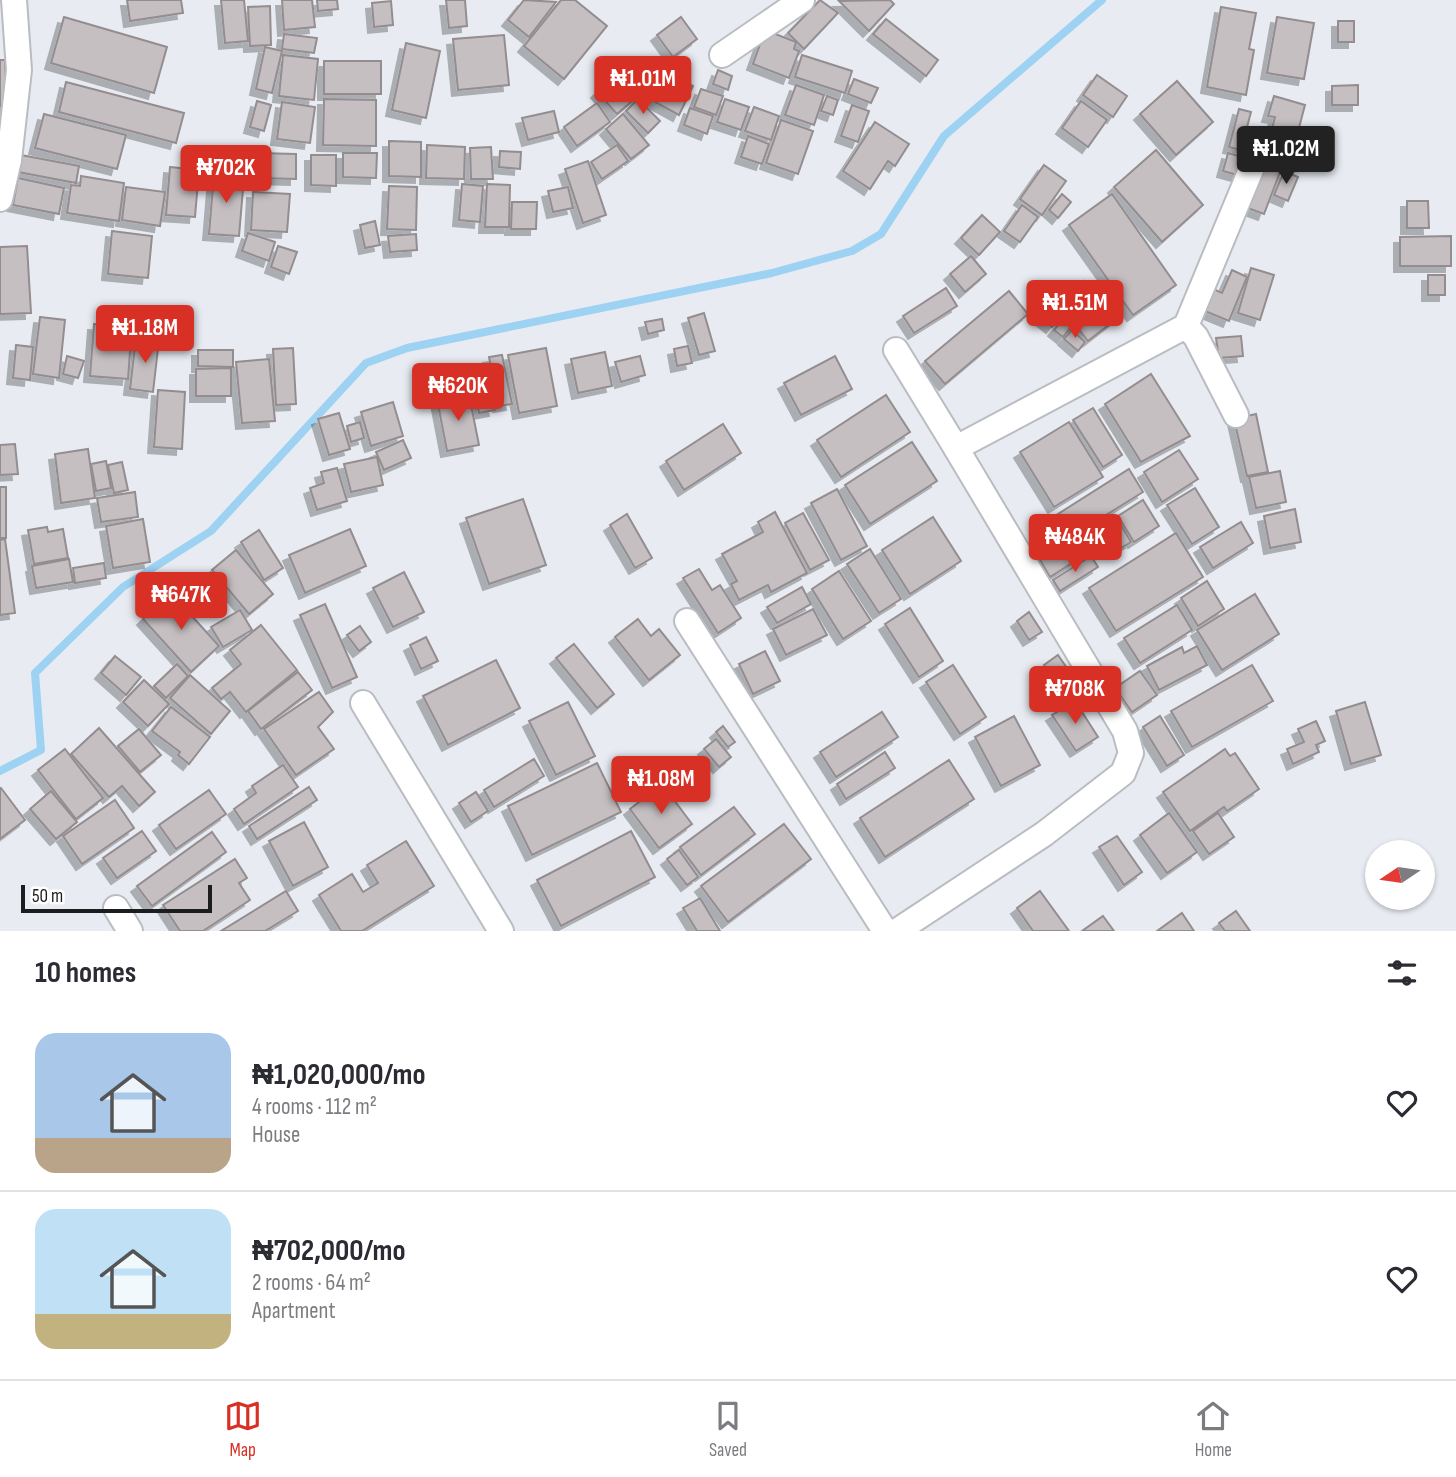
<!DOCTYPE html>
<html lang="en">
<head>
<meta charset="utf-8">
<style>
  body { margin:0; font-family:"Sofia Sans Condensed",sans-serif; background:#f2f2f3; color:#2b2b33; height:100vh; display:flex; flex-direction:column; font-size:26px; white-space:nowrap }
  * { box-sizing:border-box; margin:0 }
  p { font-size:23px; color:#7c7c81 }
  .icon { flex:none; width:38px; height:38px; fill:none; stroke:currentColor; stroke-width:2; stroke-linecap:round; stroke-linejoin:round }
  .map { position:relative; height:931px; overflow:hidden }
  .panel { display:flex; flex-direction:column; background:#fff; flex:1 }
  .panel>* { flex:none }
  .needle { width:46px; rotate:257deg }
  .fabs { position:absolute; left:1365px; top:840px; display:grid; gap:14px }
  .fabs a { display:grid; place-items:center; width:70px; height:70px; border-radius:50%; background:#fff; box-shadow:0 2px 5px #0004; font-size:35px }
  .scale { position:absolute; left:21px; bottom:18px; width:191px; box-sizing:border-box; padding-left:7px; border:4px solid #1c1d1f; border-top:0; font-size:19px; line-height:24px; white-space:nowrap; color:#1c1d1f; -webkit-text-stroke:5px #fff; paint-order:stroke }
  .price { position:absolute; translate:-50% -60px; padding:0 16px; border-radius:7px; background:#d93025; color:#fff; font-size:23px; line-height:46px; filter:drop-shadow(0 2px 4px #0008) }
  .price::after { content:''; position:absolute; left:50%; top:42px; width:21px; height:16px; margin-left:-10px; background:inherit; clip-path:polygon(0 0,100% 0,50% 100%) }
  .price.selected { background:#222; color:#fff }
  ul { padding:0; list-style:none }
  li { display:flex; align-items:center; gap:21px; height:175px; padding:0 35px }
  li+li { border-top:2px solid #e1e1e2 }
  li span { display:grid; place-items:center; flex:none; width:196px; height:140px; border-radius:21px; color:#555 }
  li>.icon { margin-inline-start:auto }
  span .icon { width:84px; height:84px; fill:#fffc; stroke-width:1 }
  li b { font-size:30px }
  h2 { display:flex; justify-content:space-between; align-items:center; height:84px; padding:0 35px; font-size:30px }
  .menu { display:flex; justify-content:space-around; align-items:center; height:98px; border-top:2px solid #e1e1e2; background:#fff; font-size:19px; color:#7c7c81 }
  .menu a { display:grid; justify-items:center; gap:4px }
  .menu .selected { color:#d93025 }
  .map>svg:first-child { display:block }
</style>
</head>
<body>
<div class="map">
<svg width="1456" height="931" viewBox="0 0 1456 931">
  <defs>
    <filter id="shadow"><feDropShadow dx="-6" dy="6" stdDeviation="0" flood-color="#0004"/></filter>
  </defs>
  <rect width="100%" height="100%" fill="#e8ecf2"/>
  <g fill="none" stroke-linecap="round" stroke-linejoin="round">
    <!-- stream -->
    <path stroke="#9dd2f2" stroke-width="8" d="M0 771 41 750 35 673 123 587 211 531 366 363 407 348 772 273 852 251 881 234 944 136 1102 0"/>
  </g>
  <!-- building -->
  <g fill="#c6bfc2" stroke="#948d90" stroke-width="2" filter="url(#shadow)">
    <path d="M127 0H181L183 13 130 21Z"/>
    <path d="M221 0H244L248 41 225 43Z"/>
    <path d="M282 0H312L315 27 284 30Z"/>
    <path d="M317 0H337L338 9 318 11Z"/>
    <path d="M446 0H465L467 26 449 28Z"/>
    <path d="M524 0 556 2 529 37 508 20Z"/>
    <path d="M561 0H575L607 26 564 79 524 46Z"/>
    <path d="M820 0 838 13 804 49 788 33Z"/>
    <path d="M890 0 894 4 869 31 839 1Z"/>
    <path d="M391 1 393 25 374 27 372 3Z"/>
    <path d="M270 6 271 45 250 46 248 7Z"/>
    <path d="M1221 7 1256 13 1249 49 1254 50 1246 95 1207 87Z"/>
    <path d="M64 17 167 47 154 93 51 63Z"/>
    <path d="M681 17 697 39 673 57 657 35Z"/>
    <path d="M1277 17 1314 23 1304 79 1267 73Z"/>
    <path d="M886 19 938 60 926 76 873 34Z"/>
    <rect x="1338" y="21" width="16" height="21"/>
    <path d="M765 30 796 42 794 49 799 51 789 78 753 64Z"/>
    <path d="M284 34 317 38 314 53 282 49Z"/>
    <path d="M504 35 509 85 458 90 453 39Z"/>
    <path d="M406 43 440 51 426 118 392 110Z"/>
    <path d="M265 47 282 51 272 93 256 89Z"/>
    <path d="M283 55 318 59 314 100 279 96Z"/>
    <path d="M802 55 852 71 845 93 795 77Z"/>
    <path d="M0 60H5L7 106H0Z"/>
    <path d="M632 60 653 83 617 114 597 92Z"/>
    <rect x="324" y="61" width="57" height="33"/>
    <path d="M718 70 732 76 728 90 713 84Z"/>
    <path d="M669 74 693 86 679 115 655 102Z"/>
    <path d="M1097 75 1127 96 1113 117 1083 95Z"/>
    <path d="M854 79 878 88 871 103 848 94Z"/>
    <path d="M1177 81 1213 122 1176 155 1140 114Z"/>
    <path d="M66 82 184 113 176 143 59 112Z"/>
    <path d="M796 85 824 95 814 125 785 115Z"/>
    <path d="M1358 85V105H1332V86Z"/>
    <path d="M701 89 723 96 716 115 694 107Z"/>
    <path d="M827 96 838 100 833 115 821 111Z"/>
    <path d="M1274 96 1305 105 1290 162 1265 155 1275 117 1268 116Z"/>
    <path d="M324 99 376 100V146L323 145Z"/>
    <path d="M638 99 660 121 648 133 626 111Z"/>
    <path d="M725 99 749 107 741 130 717 122Z"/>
    <path d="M257 101 271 105 264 131 250 127Z"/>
    <path d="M1081 101 1107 120 1088 147 1062 128Z"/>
    <path d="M282 102 315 107 310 143 277 139Z"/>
    <path d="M597 103 610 122 577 146 564 127Z"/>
    <path d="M852 105 869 111 858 142 841 136Z"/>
    <path d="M754 107 779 116 771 140 745 131Z"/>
    <path d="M690 108 713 116 707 134 684 125Z"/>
    <path d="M1239 109 1251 112 1241 150 1229 147Z"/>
    <path d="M554 111 559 132 528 140 522 118Z"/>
    <path d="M44 114 126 135 117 169 35 148Z"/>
    <path d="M623 114 649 145 631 159 606 129Z"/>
    <path d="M781 120 813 131 798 174 766 163Z"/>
    <path d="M875 122 909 144 895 166 888 161 870 189 843 171Z"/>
    <path d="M748 136 769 144 762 164 741 157Z"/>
    <path d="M389 141 421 142V177L389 176Z"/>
    <path d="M427 145 465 147 464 179 426 178Z"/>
    <path d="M617 145 628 161 602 179 591 162Z"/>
    <path d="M491 147 493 179H471L470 148Z"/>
    <path d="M1156 150 1203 205 1162 242 1114 187Z"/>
    <path d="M500 151 521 152 520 169 499 167Z"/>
    <path d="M258 153 296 154V179L258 178Z"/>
    <path d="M343 153H377L376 178 343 177Z"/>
    <path d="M1228 153 1246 158 1241 176 1223 171Z"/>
    <path d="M21 155 79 166 76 183 18 172Z"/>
    <path d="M311 155H336V186L311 185Z"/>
    <path d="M588 161 606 215 583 223 565 169Z"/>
    <path d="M1257 164 1280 172 1264 214 1242 206Z"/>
    <path d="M1044 165 1066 181 1042 215 1020 199Z"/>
    <path d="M170 167 199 170 195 217 166 215Z"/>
    <path d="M1284 171 1298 177 1288 201 1274 195Z"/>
    <path d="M214 174 244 177 239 236 209 234Z"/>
    <path d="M81 176 124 183 119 221 67 213 71 185 80 186Z"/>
    <path d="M18 178 64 188 59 214 13 205Z"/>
    <path d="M462 184 483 186 480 222 459 220Z"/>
    <path d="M487 184 510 185 509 227H485Z"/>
    <path d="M389 186 417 187 416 230 387 229Z"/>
    <path d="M126 187 165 192 160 226 122 220Z"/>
    <path d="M568 187 573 208 553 212 548 191Z"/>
    <path d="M253 192 290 194 287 232 251 230Z"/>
    <path d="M1062 194 1071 202 1058 218 1049 210Z"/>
    <path d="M1112 194 1176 285 1133 315 1069 225Z"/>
    <path d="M1407 201H1428L1429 228H1407Z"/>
    <path d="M512 202H537L536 229H511Z"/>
    <path d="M1022 205 1038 217 1020 242 1004 231Z"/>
    <path d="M982 215 1000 232 979 255 961 238Z"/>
    <path d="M375 221 380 245 365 248 360 225Z"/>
    <path d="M112 231 152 236 148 278 108 274Z"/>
    <path d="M248 233 275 242 269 261 242 251Z"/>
    <path d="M416 234 417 250 390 252 388 236Z"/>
    <path d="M1451 236V266H1400V237Z"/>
    <path d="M27 246 31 313 0 314V247Z"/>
    <path d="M278 246 297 252 289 274 271 267Z"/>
    <path d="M971 256 986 274 965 292 950 274Z"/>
    <path d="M1251 268 1274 275 1260 320 1238 313Z"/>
    <path d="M1232 270 1247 277 1229 321 1200 309 1209 287 1222 293Z"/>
    <rect x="1428" y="275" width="17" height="20"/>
    <path d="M1084 281 1115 320 1088 341 1057 302Z"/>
    <path d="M946 288 957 306 914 333 903 316Z"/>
    <path d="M1009 291 1028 314 945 384 925 361Z"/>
    <path d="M1054 304 1064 312 1052 327 1042 319Z"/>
    <path d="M704 313 715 351 699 355 688 318Z"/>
    <path d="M40 317 65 320 59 378 33 374Z"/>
    <path d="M662 319 664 330 648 334 645 322Z"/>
    <path d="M1063 319 1072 326 1063 337 1054 330Z"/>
    <path d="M94 324 121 326 120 338H131L128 379 90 376Z"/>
    <path d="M1072 330 1085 342 1078 351 1064 339Z"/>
    <path d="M1241 336 1243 356 1219 358 1216 338Z"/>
    <path d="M136 338 159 340 153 392 130 389Z"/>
    <path d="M16 345 33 347 30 380 13 378Z"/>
    <path d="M688 346 692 363 677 366 674 349Z"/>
    <path d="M293 348 296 404 276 405 273 349Z"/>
    <path d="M546 348 557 406 519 413 508 355Z"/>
    <path d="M198 350H233V367L198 366Z"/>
    <path d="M605 352 612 386 578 393 571 359Z"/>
    <path d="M502 355 512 404 499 406 489 357Z"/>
    <path d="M67 356 84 361 78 378 63 374Z"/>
    <path d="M640 356 645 375 621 382 615 362Z"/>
    <path d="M835 356 852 389 801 415 784 383Z"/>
    <path d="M269 359 275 421 242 423 236 362Z"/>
    <path d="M231 368V396H196V369Z"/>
    <path d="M1151 374 1190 436 1141 462 1105 404Z"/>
    <path d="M158 390 185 392 182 449 154 447Z"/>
    <path d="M491 393 495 410 479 413 476 396Z"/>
    <path d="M469 395 479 445 447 451 437 399Z"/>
    <path d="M886 395 910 432 841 477 817 440Z"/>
    <path d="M393 402 403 436 371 446 361 412Z"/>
    <path d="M1093 408 1122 455 1103 467 1073 420Z"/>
    <path d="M339 413 350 449 329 455 318 419Z"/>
    <path d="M1256 414 1268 472 1247 476 1234 419Z"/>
    <path d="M360 422 364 438 351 442 347 426Z"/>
    <path d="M1069 422 1103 477 1054 507 1020 452Z"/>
    <path d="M723 424 741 453 684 490 666 461Z"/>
    <path d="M403 440 411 458 384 470 376 452Z"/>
    <path d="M912 442 937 481 870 524 845 485Z"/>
    <path d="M15 444 18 474 0 475V445Z"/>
    <path d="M88 449 95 498 61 503 55 454Z"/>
    <path d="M1179 450 1198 479 1162 502 1144 472Z"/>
    <path d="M377 457 383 485 351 492 344 464Z"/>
    <path d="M106 461 111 488 96 491 91 464Z"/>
    <path d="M122 462 128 490 114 493 108 465Z"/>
    <path d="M337 468 347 501 317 510 310 488 324 483 321 472Z"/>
    <path d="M1129 469 1143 492 1053 548 1039 526Z"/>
    <path d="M1280 471 1286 502 1256 508 1249 477Z"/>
    <rect x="0" y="487" width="6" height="51"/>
    <path d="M1195 488 1219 527 1192 544 1167 505Z"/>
    <path d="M837 489 867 546 841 560 811 503Z"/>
    <path d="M135 492 138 517 101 522 97 498Z"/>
    <path d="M523 499 546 565 489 584 466 518Z"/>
    <path d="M1143 500 1159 526 1134 542 1118 516Z"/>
    <path d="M1295 509 1301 542 1270 548 1264 516Z"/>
    <path d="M775 512 807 573 771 592 768 585 739 600 731 584 737 581 722 554 763 532 758 522Z"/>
    <path d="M803 513 829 560 810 570 785 523Z"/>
    <path d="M627 514 652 558 635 568 610 525Z"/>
    <path d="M933 517 961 561 910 594 882 550Z"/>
    <path d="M1116 517 1131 542 1113 553 1098 529Z"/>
    <path d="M143 519 150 562 113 568 106 526Z"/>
    <path d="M1241 522 1253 543 1213 568 1200 547Z"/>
    <path d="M47 527 48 532 63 529 68 558 34 564 28 530Z"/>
    <path d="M350 529 366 566 305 593 289 555Z"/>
    <path d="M259 530 283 568 264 580 241 542Z"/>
    <path d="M1084 533 1094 549 1050 577 1040 560Z"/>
    <path d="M1176 533 1203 577 1116 631 1089 588Z"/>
    <path d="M5 539 15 613 0 615V540Z"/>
    <path d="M870 549 901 599 879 613 847 564Z"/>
    <path d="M236 550 273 594 249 614 212 570Z"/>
    <path d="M1091 556 1098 567 1060 591 1053 580Z"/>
    <path d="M69 559 73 582 36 588 32 566Z"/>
    <path d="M104 563 106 578 75 583 73 568Z"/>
    <path d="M699 569 712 590 720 585 741 618 718 633 683 578Z"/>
    <path d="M839 571 871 621 843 639 812 589Z"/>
    <path d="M404 572 424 612 393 627 373 588Z"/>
    <path d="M1207 581 1224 609 1198 626 1181 598Z"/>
    <path d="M802 587 811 604 777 623 767 607Z"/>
    <path d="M171 593 219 646 191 672 143 619Z"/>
    <path d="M1255 594 1279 634 1222 670 1197 630Z"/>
    <path d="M325 604 357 677 332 688 300 615Z"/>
    <path d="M1177 605 1192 630 1140 663 1124 638Z"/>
    <path d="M910 608 943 661 919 677 885 624Z"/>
    <path d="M813 609 827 635 786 655 773 629Z"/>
    <path d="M240 610 252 630 223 647 211 627Z"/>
    <path d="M1029 612 1042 632 1029 640 1017 621Z"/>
    <path d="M638 619 651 636 659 629 680 655 649 680 615 637Z"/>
    <path d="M261 625 297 670 246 712 230 692 221 699 212 688 241 664 230 650Z"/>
    <path d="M360 626 371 642 359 651 347 635Z"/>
    <path d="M426 637 438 661 421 669 410 645Z"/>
    <path d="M574 644 614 694 597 708 556 658Z"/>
    <path d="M1197 646 1207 665 1159 690 1147 666 1182 647 1184 653Z"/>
    <path d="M765 651 780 681 753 694 739 664Z"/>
    <path d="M1058 655 1069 671 1054 680 1044 665Z"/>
    <path d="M115 656 141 677 126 695 101 673Z"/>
    <path d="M496 660 520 708 448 745 423 696Z"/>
    <path d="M177 664 188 676 166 698 154 686Z"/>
    <path d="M953 665 986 717 960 734 926 682Z"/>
    <path d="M1252 665 1273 701 1192 747 1171 711Z"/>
    <path d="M1140 671 1157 695 1132 712 1115 688Z"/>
    <path d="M298 672 312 690 261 729 248 711Z"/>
    <path d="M190 675 230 711 211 734 170 698Z"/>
    <path d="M144 680 169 704 148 726 123 702Z"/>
    <path d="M319 692 333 712 318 727 334 749 296 775 264 729Z"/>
    <path d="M1075 701 1098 737 1076 751 1052 715Z"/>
    <path d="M568 702 595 756 556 775 529 721Z"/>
    <path d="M1365 702 1381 755 1351 764 1336 711Z"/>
    <path d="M171 707 210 737 189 764 178 755 180 752 152 731Z"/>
    <path d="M882 712 898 737 836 777 820 752Z"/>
    <path d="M1014 716 1040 765 1001 786 975 737Z"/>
    <path d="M1160 716 1184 755 1167 766 1143 727Z"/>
    <path d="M1316 721 1325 741 1316 745 1319 752 1293 764 1287 749 1304 742 1298 729Z"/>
    <path d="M723 726 735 742 728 747 716 732Z"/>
    <path d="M99 728 155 792 139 806 122 786 109 797 71 754Z"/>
    <path d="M139 729 161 755 140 772 118 746Z"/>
    <path d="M716 739 731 757 719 767 704 749Z"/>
    <path d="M65 749 103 798 76 819 38 770Z"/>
    <path d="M1225 749 1230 756 1235 753 1259 789 1227 811 1224 807 1190 831 1163 792Z"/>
    <path d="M885 752 895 768 846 799 837 784Z"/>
    <path d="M534 759 544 776 494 807 484 790Z"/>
    <path d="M949 760 974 799 885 857 860 818Z"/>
    <path d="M597 763 621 812 532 855 508 806Z"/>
    <path d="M283 765 298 787 244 824 234 809 256 793 252 786Z"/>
    <path d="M662 784 692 824 659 848 630 809Z"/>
    <path d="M309 787 317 800 257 839 249 826Z"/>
    <path d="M1 788 25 820 0 839V789Z"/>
    <path d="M209 790 226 814 176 849 159 825Z"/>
    <path d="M51 791 77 822 56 839 30 809Z"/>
    <path d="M476 792 488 811 471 822 459 803Z"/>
    <path d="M115 800 134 828 82 864 63 836Z"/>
    <path d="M734 807 755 834 701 875 680 847Z"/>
    <path d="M1169 813 1197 852 1167 873 1140 835Z"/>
    <path d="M1218 813 1234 837 1209 854 1193 831Z"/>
    <path d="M304 822 328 867 293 886 269 841Z"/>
    <path d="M784 824 811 859 728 922 701 886Z"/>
    <path d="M142 831 156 851 117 878 103 858Z"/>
    <path d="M631 831 655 877 561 926 537 880Z"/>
    <path d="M212 832 226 852 152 906 137 886Z"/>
    <path d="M1117 836 1142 872 1124 885 1099 847Z"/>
    <path d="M406 841 434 886 362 931H341L319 895 352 874 363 892 378 883 367 865Z"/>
    <path d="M679 850 698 877 687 885 667 859Z"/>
    <path d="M235 859 247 878 239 883 250 900 203 931H180L163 905Z"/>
    <path d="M286 891 298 911 265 931H221Z"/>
    <path d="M1040 891 1069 931H1033L1017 908Z"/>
    <path d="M700 898 720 931H697L683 908Z"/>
    <path d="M1236 911 1250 931H1225L1219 923Z"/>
    <path d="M1182 913 1194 931H1157Z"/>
    <path d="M1103 916 1114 931H1082Z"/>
  </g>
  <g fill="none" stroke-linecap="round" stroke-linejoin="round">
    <!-- street casing -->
    <g stroke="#b9bdc2" stroke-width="28">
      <g id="street">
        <path d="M722 55 802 0"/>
        <path d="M0 160H9L19 70 14 0"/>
        <path d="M0 199 9 160"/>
        <path d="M1186 326 1260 148"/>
        <path d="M896 350 956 448"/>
        <path d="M687 621 885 931"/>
        <path d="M363 703 501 931"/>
        <path d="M116 908 130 931"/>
        <path d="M897 931 1044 834 1123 773 1131 753 1125 731 956 448 1186 326 1196 337 1236 415"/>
      </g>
    </g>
    <!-- street -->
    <use href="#street" stroke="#fff" stroke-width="24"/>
  </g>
</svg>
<div class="fabs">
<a><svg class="needle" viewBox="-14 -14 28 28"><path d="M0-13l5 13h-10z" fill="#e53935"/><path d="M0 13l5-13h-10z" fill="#7c7c81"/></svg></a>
</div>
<div class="scale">50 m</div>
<b class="price" style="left:643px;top:116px">₦1.01M</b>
<b class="price selected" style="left:1286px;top:186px">₦1.02M</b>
<b class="price" style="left:226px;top:205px">₦702K</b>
<b class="price" style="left:1075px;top:340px">₦1.51M</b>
<b class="price" style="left:145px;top:365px">₦1.18M</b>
<b class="price" style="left:458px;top:423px">₦620K</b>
<b class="price" style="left:1075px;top:574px">₦484K</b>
<b class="price" style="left:181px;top:632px">₦647K</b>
<b class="price" style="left:1075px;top:726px">₦708K</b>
<b class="price" style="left:661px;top:816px">₦1.08M</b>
</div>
<section class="panel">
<h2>10 homes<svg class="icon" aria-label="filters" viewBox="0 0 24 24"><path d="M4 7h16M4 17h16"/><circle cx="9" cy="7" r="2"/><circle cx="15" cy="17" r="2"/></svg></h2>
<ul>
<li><span style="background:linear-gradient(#a9c7e8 75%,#b9a48a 0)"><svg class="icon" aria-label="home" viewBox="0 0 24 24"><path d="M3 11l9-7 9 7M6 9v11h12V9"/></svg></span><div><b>₦1,020,000/mo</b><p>4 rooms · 112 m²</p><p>House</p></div><svg class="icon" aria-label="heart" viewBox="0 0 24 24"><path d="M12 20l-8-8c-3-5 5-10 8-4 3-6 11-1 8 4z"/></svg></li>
<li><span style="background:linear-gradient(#bfe0f5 75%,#c2b280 0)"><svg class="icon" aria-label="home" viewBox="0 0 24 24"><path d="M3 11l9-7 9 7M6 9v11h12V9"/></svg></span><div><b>₦702,000/mo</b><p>2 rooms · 64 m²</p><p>Apartment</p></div><svg class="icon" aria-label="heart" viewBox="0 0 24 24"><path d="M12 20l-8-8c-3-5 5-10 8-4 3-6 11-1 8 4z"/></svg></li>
</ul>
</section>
<nav class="menu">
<a class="selected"><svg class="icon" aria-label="map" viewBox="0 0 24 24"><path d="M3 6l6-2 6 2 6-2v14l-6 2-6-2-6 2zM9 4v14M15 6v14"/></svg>Map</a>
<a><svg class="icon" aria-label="saved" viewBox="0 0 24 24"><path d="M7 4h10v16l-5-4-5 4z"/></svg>Saved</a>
<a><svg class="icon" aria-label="home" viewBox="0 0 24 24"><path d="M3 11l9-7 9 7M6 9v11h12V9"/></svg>Home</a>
</nav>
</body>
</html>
